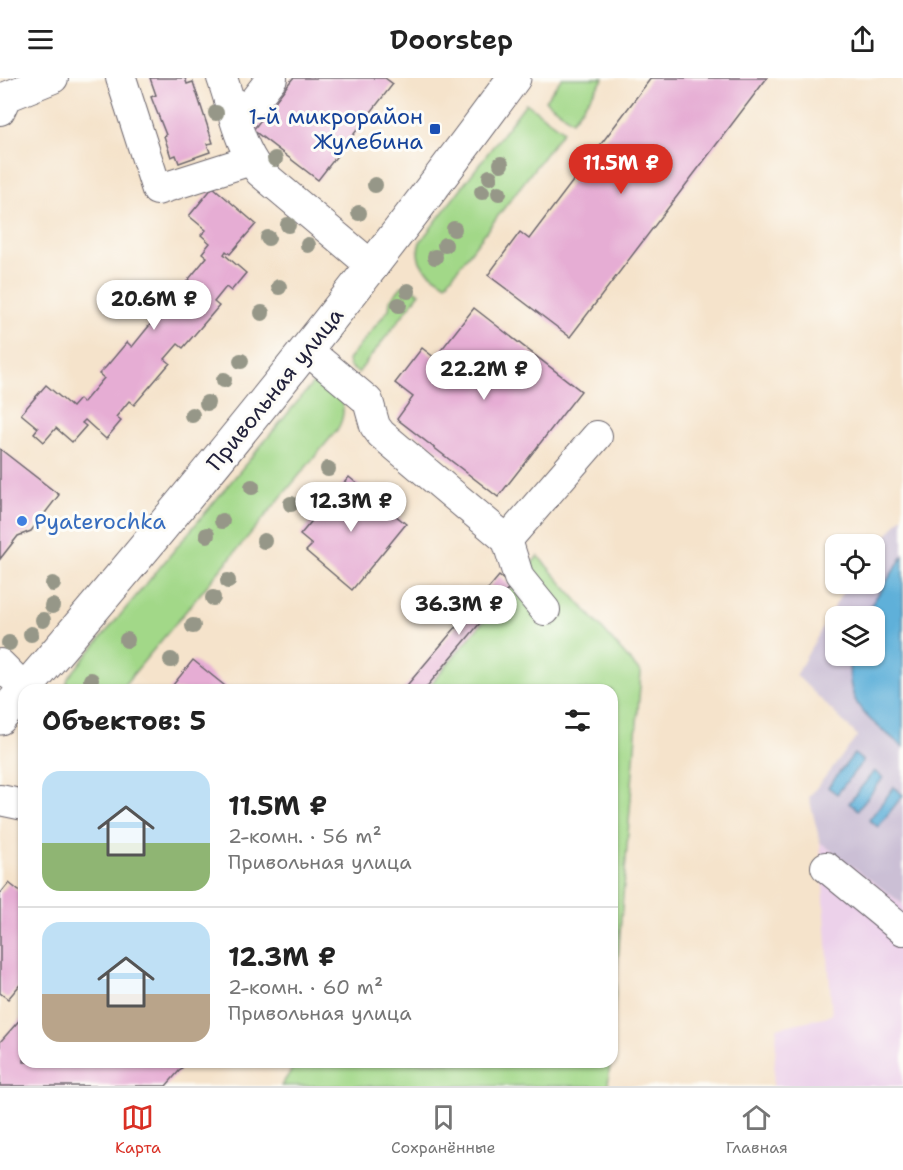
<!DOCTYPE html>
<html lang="ru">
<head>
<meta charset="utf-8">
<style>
  body { margin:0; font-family:"Shantell Sans",sans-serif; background:#f2f2f2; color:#222; height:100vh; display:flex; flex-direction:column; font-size:22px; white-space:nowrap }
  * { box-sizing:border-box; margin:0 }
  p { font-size:20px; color:#767676 }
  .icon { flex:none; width:33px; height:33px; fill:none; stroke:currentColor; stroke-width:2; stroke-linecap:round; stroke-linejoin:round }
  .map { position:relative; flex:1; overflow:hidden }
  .sheet { position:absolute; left:18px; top:606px; width:600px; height:384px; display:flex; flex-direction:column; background:#fff; border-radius:18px; box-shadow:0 2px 4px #0004 }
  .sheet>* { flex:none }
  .fabs { position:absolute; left:825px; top:456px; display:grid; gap:12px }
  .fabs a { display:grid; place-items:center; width:60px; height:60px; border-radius:12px; background:#fff; box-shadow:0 2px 4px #0004; font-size:30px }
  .price { position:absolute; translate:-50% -51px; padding:0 14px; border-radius:21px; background:#fff; color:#222; font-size:20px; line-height:39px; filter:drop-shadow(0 2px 3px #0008) }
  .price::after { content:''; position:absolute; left:50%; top:36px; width:18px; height:14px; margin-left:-9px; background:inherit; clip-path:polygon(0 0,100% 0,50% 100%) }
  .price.active { background:#d93025; color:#fff }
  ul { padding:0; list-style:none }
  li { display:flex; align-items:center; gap:18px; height:150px; padding:0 24px }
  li+li { border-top:2px solid #e0e0e0 }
  li span { display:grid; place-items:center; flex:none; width:168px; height:120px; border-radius:18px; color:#555 }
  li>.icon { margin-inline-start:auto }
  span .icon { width:72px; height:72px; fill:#fffc; stroke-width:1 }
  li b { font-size:26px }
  h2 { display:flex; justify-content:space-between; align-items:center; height:72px; padding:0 24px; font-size:26px }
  header { display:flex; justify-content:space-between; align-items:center; height:78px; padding:0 24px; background:#fff; font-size:27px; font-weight:600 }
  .tabs { display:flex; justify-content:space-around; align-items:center; height:84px; border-top:2px solid #e0e0e0; background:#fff; font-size:16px; color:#767676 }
  .tabs a { display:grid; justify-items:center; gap:3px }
  .tabs .active { color:#d93025 }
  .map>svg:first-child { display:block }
</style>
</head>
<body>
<header><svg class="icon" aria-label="menu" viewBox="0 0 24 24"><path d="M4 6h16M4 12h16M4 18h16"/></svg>Doorstep<svg class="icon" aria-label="share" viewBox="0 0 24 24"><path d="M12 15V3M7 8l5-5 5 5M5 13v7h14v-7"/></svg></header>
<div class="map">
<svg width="903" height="1008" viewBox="0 0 903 1008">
  <rect width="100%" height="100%" fill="#fdfcf7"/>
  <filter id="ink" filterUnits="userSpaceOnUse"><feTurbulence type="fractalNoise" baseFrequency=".0167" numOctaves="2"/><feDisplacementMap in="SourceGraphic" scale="12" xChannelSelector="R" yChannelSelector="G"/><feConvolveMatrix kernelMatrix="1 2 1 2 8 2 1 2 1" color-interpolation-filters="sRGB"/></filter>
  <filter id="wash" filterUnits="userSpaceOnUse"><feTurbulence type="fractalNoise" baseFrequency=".008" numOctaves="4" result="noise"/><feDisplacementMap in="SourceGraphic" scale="24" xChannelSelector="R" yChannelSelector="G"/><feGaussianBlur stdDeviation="1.35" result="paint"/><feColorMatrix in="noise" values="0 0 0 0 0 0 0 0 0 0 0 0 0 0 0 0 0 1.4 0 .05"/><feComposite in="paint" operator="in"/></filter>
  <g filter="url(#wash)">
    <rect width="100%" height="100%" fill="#f5e3cb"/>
    <!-- built -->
    <path fill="#ecd1ea" d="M820 764 903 826V1008H773L777 950 832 937Z"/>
    <!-- industrial -->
    <path fill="#cbbfd5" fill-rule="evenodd" d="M903 438V826L820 764 809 719 858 658 796 597 847 506H874L875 472ZM836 538H874V578H836Z"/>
    <!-- green -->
    <g fill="#a2d888" stroke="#627d62" stroke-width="1.5">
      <path d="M562 0H604L572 43 545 22Z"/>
      <path d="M526 25 563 53 446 206C430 195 412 187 420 164Z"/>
      <path d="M402 208 412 210 420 215 358 295 349 288 348 282 389 231 390 222Z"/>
      <path d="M313 305C340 304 351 330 337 352L120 612H65L68 600Z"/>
      <path d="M538 478 641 595 612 954V612H426Z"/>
      <path d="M297 984H610L608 1008H281Z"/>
    </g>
    <!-- water -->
    <g fill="#5eb0d9" stroke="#40698a" stroke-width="1.5">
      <path d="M903 478V669C867 638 845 630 850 578H874V538H864Z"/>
      <path d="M854 676 863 683 837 716 828 709Z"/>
      <path d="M874 693 883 700 858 732 849 725Z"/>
      <path d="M894 709 903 717 878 749 869 742Z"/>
    </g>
    <g id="blocks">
      <!-- building -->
      <g fill="#e6add4">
        <path d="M150 0H185L187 6 193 4 213 65 207 66 210 74 179 85 176 77 171 79 164 58 166 57 151 19 156 17Z"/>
        <path d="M293 0H385L393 6 318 102 253 52Z"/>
        <path d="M651 0H767L570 259 488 197 520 154 529 161Z"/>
        <path d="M213 109 256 146 230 176 226 173 224 176 246 195 231 213 226 209 214 224 219 228 183 270 178 266 165 281 170 285 134 327 129 323 116 339 121 343 106 361 85 342 82 345 86 348 72 364 56 350 44 364 34 355 38 350 21 336 46 307 72 329 79 321 83 325 104 300 99 296 106 289 127 264 132 269 153 243 148 239 175 207 180 212 207 179 202 175 210 165 201 157 206 152 189 138Z"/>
        <path d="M474 230 581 313 498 419 397 341 413 319 395 305 422 270 435 280Z"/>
        <path d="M0 371 59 417 31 453 18 458 0 481Z"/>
        <path d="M349 399 406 446 352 512 306 473 312 467 300 457Z"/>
        <path d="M499 498 511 508 424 612H403Z"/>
        <path d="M193 582 230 612H169Z"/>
        <path d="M9 805 24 817V902L8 921 0 915V816Z"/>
        <path d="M24 937V984H187L166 1008H0V964Z"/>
      </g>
    </g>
  </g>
  <g filter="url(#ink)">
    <use href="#blocks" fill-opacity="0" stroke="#6c666d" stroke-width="1.5"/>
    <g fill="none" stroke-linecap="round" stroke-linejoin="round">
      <!-- minor casing -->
      <g stroke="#6c666d" stroke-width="32">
        <g id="minor">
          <path d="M121 0 157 112 251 82"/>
          <path d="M222 0C233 31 239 68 260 94L373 189"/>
          <path d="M0 32 6 19 53 0"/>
          <path d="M234 35 254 23 272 0"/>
          <path d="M307 272 368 323 375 348 381 356 507 462 519 500 545 532"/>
          <path d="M507 462 597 358"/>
          <path d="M0 586 26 612"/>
          <path d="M0 722 24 727"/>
          <path d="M826 789 903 852"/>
        </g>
      </g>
      <!-- major casing -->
      <g stroke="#6c666d" stroke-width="35">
        <path id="major" d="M0 640C179 433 352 221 514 0"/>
      </g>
      <!-- minor -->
      <use href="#minor" stroke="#fff" stroke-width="30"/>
      <!-- major -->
      <use href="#major" stroke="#fff" stroke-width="33"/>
    </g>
    <!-- trees -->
    <g fill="#969788">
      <circle cx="216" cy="35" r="8"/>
      <circle cx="275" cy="81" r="8"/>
      <circle cx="501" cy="86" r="8"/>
      <circle cx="490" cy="99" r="8"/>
      <circle cx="375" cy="107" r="8"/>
      <circle cx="482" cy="114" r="8"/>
      <circle cx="499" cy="115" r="8"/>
      <circle cx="359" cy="135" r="8"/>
      <circle cx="288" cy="147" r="8"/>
      <circle cx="454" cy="151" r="8"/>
      <circle cx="268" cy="160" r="8"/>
      <circle cx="308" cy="167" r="8"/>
      <circle cx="445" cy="167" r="8"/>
      <circle cx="435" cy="179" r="8"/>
      <circle cx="279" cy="209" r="8"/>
      <circle cx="408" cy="213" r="8"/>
      <circle cx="399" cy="227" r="8"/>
      <circle cx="262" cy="235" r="8"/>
      <circle cx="241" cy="283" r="8"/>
      <circle cx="224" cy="302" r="8"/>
      <circle cx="207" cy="325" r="8"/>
      <circle cx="192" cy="337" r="8"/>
      <circle cx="328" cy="391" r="8"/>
      <circle cx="252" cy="409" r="8"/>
      <circle cx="291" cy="426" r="8"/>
      <circle cx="222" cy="443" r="8"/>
      <circle cx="207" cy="457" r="8"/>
      <circle cx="264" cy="463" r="8"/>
      <circle cx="228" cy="503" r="8"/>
      <circle cx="53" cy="506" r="8"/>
      <circle cx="213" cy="520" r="8"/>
      <circle cx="52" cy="528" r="8"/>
      <circle cx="43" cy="542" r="8"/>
      <circle cx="193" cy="548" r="8"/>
      <circle cx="31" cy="556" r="8"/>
      <circle cx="127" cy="562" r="8"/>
      <circle cx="9" cy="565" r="8"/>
      <circle cx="171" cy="582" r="8"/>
      <circle cx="91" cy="602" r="8"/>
    </g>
  </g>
  <!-- markers -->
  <rect fill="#1a4fb4" stroke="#fdfcf7" stroke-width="2" x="429" y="45" width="12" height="12" rx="3"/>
  <circle fill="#3f7fe0" stroke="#fdfcf7" stroke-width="2" cx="22" cy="443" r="6"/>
  <g text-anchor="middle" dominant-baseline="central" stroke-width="6" stroke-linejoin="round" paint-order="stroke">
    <!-- transit labels -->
    <g font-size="22" fill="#164399" stroke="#fdfcf7" text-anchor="end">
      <text x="423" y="38">1-й микрорайон<tspan x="423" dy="25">Жулебина</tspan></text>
    </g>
    <!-- street labels -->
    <g font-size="22" fill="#22223b" stroke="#fdfcf7">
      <text transform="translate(275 311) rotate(-51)">Привольная улица</text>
    </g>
    <!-- shop labels -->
    <g font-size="22" fill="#366cbe" stroke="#fdfcf7" text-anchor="start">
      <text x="34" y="443">Pyaterochka</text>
    </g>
  </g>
</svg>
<div class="fabs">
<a><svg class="icon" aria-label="locate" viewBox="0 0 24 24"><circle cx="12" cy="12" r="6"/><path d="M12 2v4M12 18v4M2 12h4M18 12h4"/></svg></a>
<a><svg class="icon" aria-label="layers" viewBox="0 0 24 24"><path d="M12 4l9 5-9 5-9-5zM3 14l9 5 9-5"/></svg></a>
</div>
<b class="price active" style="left:621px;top:117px">11.5M ₽</b>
<b class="price" style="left:154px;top:253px">20.6M ₽</b>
<b class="price" style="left:484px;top:323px">22.2M ₽</b>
<b class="price" style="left:351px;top:455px">12.3M ₽</b>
<b class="price" style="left:459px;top:558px">36.3M ₽</b>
<section class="sheet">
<h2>Объектов: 5<svg class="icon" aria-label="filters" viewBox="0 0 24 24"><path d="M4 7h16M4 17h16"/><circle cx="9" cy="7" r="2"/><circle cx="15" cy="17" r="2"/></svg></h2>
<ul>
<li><span style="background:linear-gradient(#bfe0f5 60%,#8fb573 0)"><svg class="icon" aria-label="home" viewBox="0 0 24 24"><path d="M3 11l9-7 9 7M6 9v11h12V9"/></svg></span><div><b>11.5M ₽</b><p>2-комн. · 56 m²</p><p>Привольная улица</p></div></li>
<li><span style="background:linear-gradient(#bfe0f5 60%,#b9a48a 0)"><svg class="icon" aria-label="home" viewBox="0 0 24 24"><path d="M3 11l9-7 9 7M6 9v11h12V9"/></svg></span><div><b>12.3M ₽</b><p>2-комн. · 60 m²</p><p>Привольная улица</p></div></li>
</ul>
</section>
</div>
<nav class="tabs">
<a class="active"><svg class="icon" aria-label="map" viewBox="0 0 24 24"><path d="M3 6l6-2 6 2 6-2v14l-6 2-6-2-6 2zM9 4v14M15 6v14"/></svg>Карта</a>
<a><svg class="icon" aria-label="saved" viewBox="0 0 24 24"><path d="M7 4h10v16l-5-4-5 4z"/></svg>Сохранённые</a>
<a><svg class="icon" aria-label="home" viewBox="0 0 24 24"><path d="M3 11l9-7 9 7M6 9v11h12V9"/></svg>Главная</a>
</nav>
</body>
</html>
